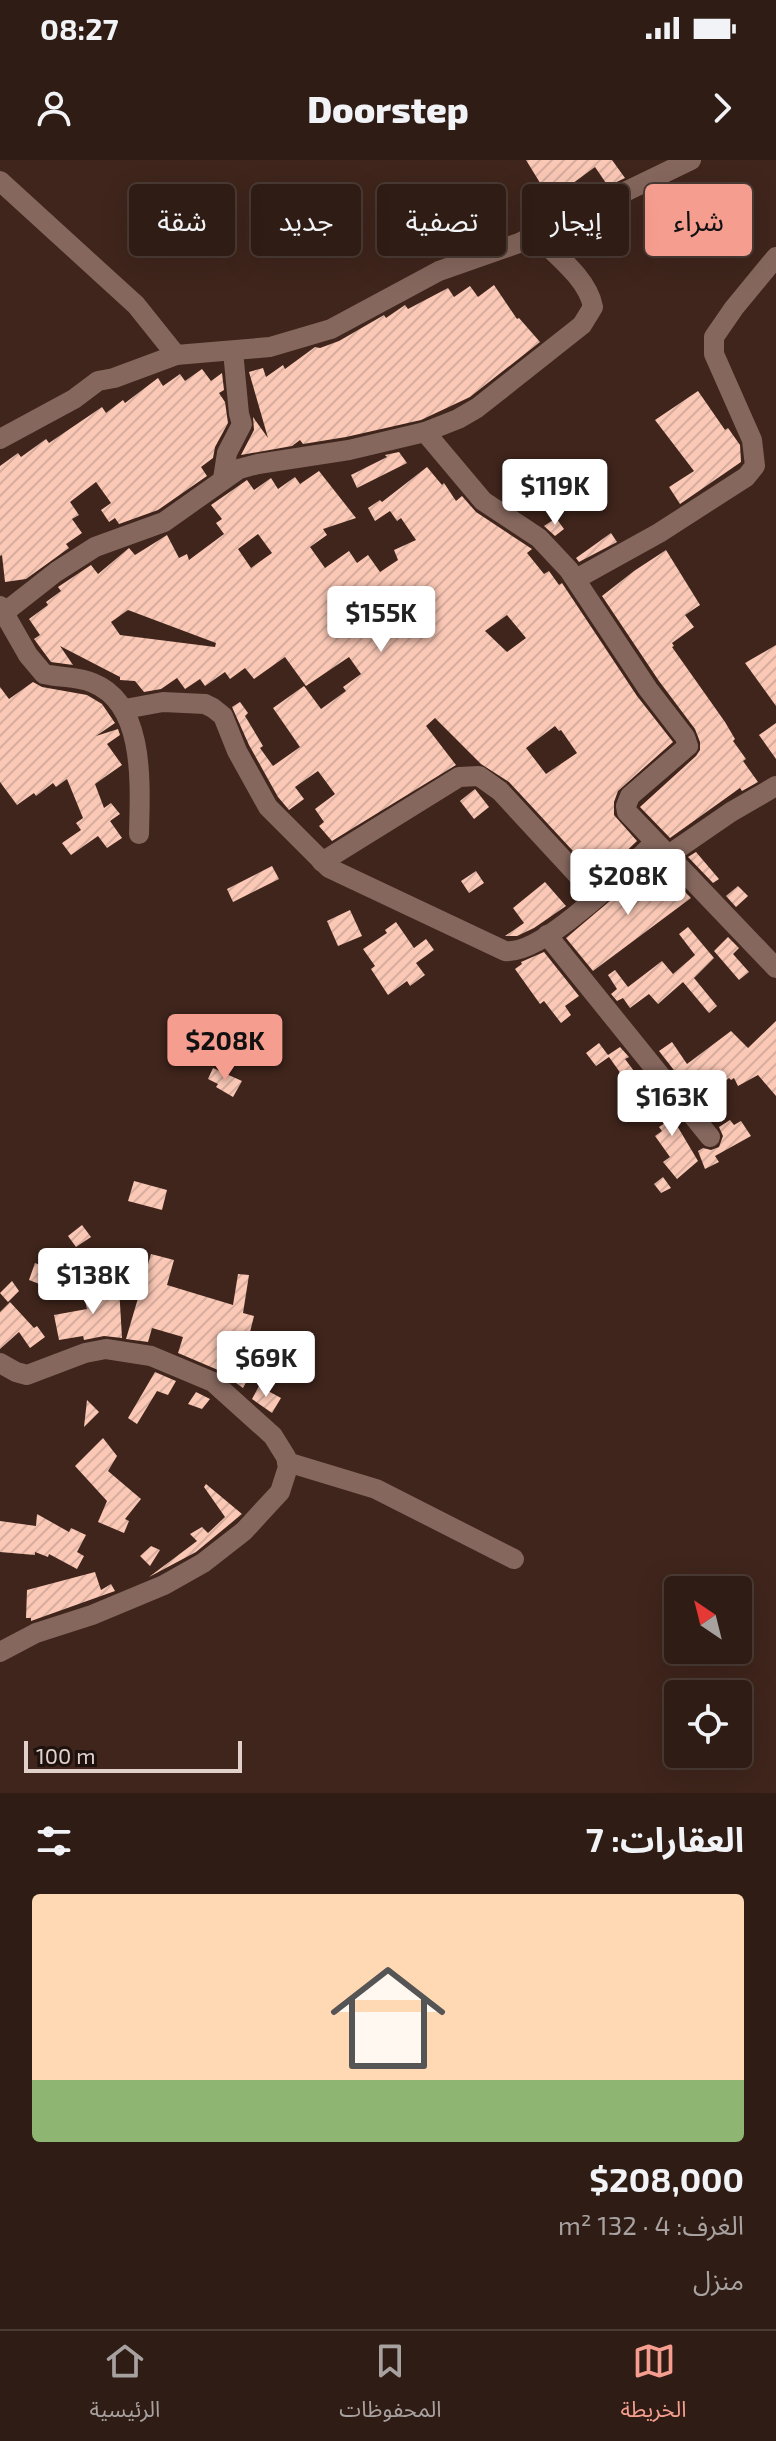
<!DOCTYPE html>
<html lang="ar">
<head>
<meta charset="utf-8">
<style>
  body { margin:0; font-family:"Exo 2","Noto Sans Arabic",sans-serif; background:#3b2922; color:#f1f3f6; direction:rtl; height:100vh; display:flex; flex-direction:column; font-size:30px; white-space:nowrap }
  * { box-sizing:border-box; margin:0 }
  p { font-size:26px; color:#a7a1a0 }
  .icon { flex:none; width:44px; height:44px; fill:none; stroke:currentColor; stroke-width:2; stroke-linecap:round; stroke-linejoin:round }
  .map { position:relative; height:1633px; overflow:hidden; direction:ltr }
  .details { display:flex; flex-direction:column; background:#2f1c15; flex:1 }
  .details>* { flex:none }
  .banner { position:absolute; left:24px; top:24px; width:728px; height:72px; direction:rtl; display:flex; gap:16px }
  .needle { width:52px; rotate:325deg }
  .controls { position:absolute; left:664px; top:1416px; display:grid; gap:16px }
  .controls a { display:grid; place-items:center; width:88px; height:88px; border-radius:8px; background:#2f1c15; box-shadow:0 8px 32px #0002,0 0 0 2px #4a3a34; font-size:40px }
  .scale { position:absolute; left:24px; bottom:20px; width:218px; box-sizing:border-box; padding-left:8px; border:4px solid #e2d1cb; border-top:0; font-size:22px; line-height:28px; white-space:nowrap; color:#e2d1cb; -webkit-text-stroke:6px #1d120e; paint-order:stroke }
  .price { position:absolute; translate:-50% -68px; padding:0 18px; border-radius:8px; background:#fff; color:#222; font-size:26px; line-height:52px; filter:drop-shadow(0 2px 4px #0008) }
  .price::after { content:''; position:absolute; left:50%; top:48px; width:24px; height:18px; margin-left:-12px; background:inherit; clip-path:polygon(0 0,100% 0,50% 100%) }
  .price.on { background:#f59d8f; color:#111 }
  ul { padding:0; list-style:none }
  li { display:grid; align-content:center; gap:16px; height:424px; padding:0 32px }
  li+li { border-top:2px solid #4a3a34 }
  li span { display:grid; place-items:center; height:248px; border-radius:8px; color:#555 }
  li>.icon { margin-inline-start:auto }
  span .icon { width:144px; height:144px; fill:#fffc; stroke-width:1 }
  li b { font-size:34px }
  h2 { display:flex; justify-content:space-between; align-items:center; height:96px; padding:0 32px; font-size:34px }
  .chip { padding:0 28px; border-radius:8px; background:#2f1c15; box-shadow:0 8px 32px #0002,0 0 0 2px #4a3a34; font-size:28px; line-height:72px }
  .chip.on { background:#f59d8f; color:#111 }
  .status { display:flex; justify-content:space-between; align-items:center; height:56px; padding:0 40px; background:#2f1c15; direction:ltr }
  .status svg { height:22px; fill:currentColor }
  header { display:flex; justify-content:space-between; align-items:center; height:104px; padding:0 32px; background:#2f1c15; font-size:36px; font-weight:800 }
  .tabs { display:flex; justify-content:space-around; align-items:center; height:112px; border-top:2px solid #4a3a34; background:#2f1c15; font-size:22px; color:#a7a1a0 }
  .tabs a { display:grid; justify-items:center; gap:4px }
  .tabs .on { color:#f59d8f }
  .map>svg:first-child { display:block }
</style>
</head>
<body>
<div class="status"><b>08:27</b><svg viewBox="0 0 49 12"><path d="M0 12V9h3v3zM5 12V6h3v6zM10 12V3h3v9zM15 12V0h3v12zM26 1h20v11H26zM47 4h2v5h-2z"/></svg></div>
<header><svg class="icon" aria-label="forward" viewBox="0 0 24 24"><path d="M9 5l7 7-7 7"/></svg>Doorstep<svg class="icon" aria-label="person" viewBox="0 0 24 24"><circle cx="12" cy="8" r="4"/><path d="M4 21q1-7 8-7t8 7"/></svg></header>
<div class="map">
<svg width="776" height="1633" viewBox="0 0 776 1633">
  <defs>
    <pattern id="building-hatch" width="6" height="6" patternUnits="userSpaceOnUse" patternTransform="scale(2)"><rect width="6" height="6" fill="#fbc8b6"/><path d="M-1 1l2-2M0 6l6-6M5 7l2-2" fill="none" stroke="#d6ad9e"/></pattern>
  </defs>
  <rect width="100%" height="100%" fill="#3f251c"/>
  <!-- building -->
  <g fill="url(#building-hatch)" fill-rule="evenodd">
    <path d="M526 0H612L625 18 608 26 595 7 565 29 568 33 553 44Z"/>
    <path d="M494 125 517 159 519 158 540 182 470 237 421 260 346 277 303 284 300 280 292 286 241 295 254 270 253 257 268 278 249 212 263 208 266 217 283 205 285 209 315 187 320 188 339 181 384 155 386 158 405 145 408 149 448 128 454 137 470 126 478 137Z"/>
    <path d="M202 209 211 221 222 213 224 230 219 233 225 242 228 263 215 287 213 298 201 307 207 316 158 350 119 364 115 358 109 362 101 350 111 343 96 322 70 342 79 355 72 359 82 373 66 384 69 388 26 419 5 422 2 395 0 396V306L18 293 21 297 46 279 49 283 102 247 106 253 123 240 125 243 158 218 163 226 180 214 185 221Z"/>
    <path d="M698 231 725 270 728 268 740 285 741 302 680 344 669 327 694 311 655 260Z"/>
    <path d="M399 292 407 303 357 328 351 315 387 297 385 295Z"/>
    <path d="M427 307 442 325 444 323 456 341 462 336 476 352 532 389 527 393 544 414 549 411 559 425 562 423 637 536 673 582 618 631 614 642V655L637 681 598 718 509 622 481 604 435 558 426 566 456 605 332 681 319 666 324 662 315 649 335 634 318 611 295 627 304 639 289 650 278 637 249 585 232 547 240 542 248 553 245 556 263 586 260 588 273 606 300 587 273 548 304 526 321 549 346 531 343 527 361 514 349 497 306 526 285 497 254 519 245 508 230 519 225 512 205 526 200 519 185 529 177 518 161 529 144 532 135 521 120 520V517L60 486 73 505 51 502 34 479 40 475 29 459 48 445 46 442 61 431 58 427 91 405 98 414 129 388 135 395 167 375 179 398 187 394 189 400 224 374 216 363 222 359 211 345 247 320 254 330 271 318 278 329 295 317 300 324 319 311 356 358 323 369 327 375 310 387 325 408 349 391 357 403 368 395 380 412 398 400 394 390 416 380 401 358 397 361 390 351 375 361 368 348 380 340 382 342ZM258 374 272 393 251 408 238 389ZM128 450 216 483 215 487 120 475 111 462ZM507 455 526 478 507 492 485 471ZM555 566 559 571 561 570 577 593 546 614 526 588Z"/>
    <path d="M556 358 564 369 555 376 544 366Z"/>
    <path d="M611 373 617 382 579 402 576 398Z"/>
    <path d="M666 390 700 445 685 455 694 467 672 483 674 486 672 487 725 562 735 579 733 581 746 599 743 601 758 622 742 631 740 628 670 678 640 647 696 596 700 590V582L695 569 659 521 602 436 634 411Z"/>
    <path d="M776 485V546L745 503Z"/>
    <path d="M33 522 42 527 87 535 102 544 115 563 96 576 118 569 120 575 107 584 122 605 95 624 104 648 111 643 120 654 110 661 122 678 107 688 98 676 71 695 62 683 81 670 76 663 83 658 67 619 56 627 53 623 36 636 34 633 17 645 0 622V527L9 539Z"/>
    <path d="M776 563V599L759 575Z"/>
    <path d="M475 629 489 647 474 659 460 641Z"/>
    <path d="M696 692 719 719 713 723 688 697Z"/>
    <path d="M658 705 691 738 593 811 566 778 637 718Z"/>
    <path d="M272 706 279 719 233 742 227 729Z"/>
    <path d="M476 711 484 723 469 733 461 721Z"/>
    <path d="M545 722 566 746 534 768 517 776H505L524 763 513 748Z"/>
    <path d="M738 726 748 736 736 747 726 736Z"/>
    <path d="M350 750 362 776 338 786 327 761Z"/>
    <path d="M396 762 414 788 426 779 434 790 416 803 425 815 410 826 407 821 388 835 371 809 375 806 363 789 387 773 385 770Z"/>
    <path d="M688 767 714 798 694 818 717 846 709 853 683 822 658 844 649 834 630 848 623 838 617 841 611 834 617 829 608 815 615 810 628 827 662 801 673 814 695 795 679 774Z"/>
    <path d="M728 777 739 788 733 794 749 812 739 820 714 791Z"/>
    <path d="M544 792 579 836 565 846 571 855 561 863 544 841 540 844 515 809 522 804 521 802Z"/>
    <path d="M776 861V936L758 915 738 926 734 918 731 920 729 918 704 938 700 933 695 937 659 891 672 882 687 904 731 871 748 888Z"/>
    <path d="M599 883 608 895 620 887 629 897 625 899 634 911 624 918 609 897 596 906 586 893Z"/>
    <path d="M213 908 242 921 233 937 216 927 218 924 208 919Z"/>
    <path d="M653 927 680 961 676 964 698 1001 677 1019 663 1002 670 997 655 976 662 971 659 967 665 963 644 934Z"/>
    <path d="M730 960 734 965 741 961 751 976 715 996 719 1002 705 1009 698 991 703 988 711 990 719 987 723 976 719 967Z"/>
    <path d="M663 1017 671 1028 661 1033 654 1024Z"/>
    <path d="M134 1021 167 1030 162 1050 128 1041Z"/>
    <path d="M82 1065 91 1077 76 1087 68 1076Z"/>
    <path d="M151 1094 174 1100 167 1125 233 1145 238 1114 249 1115 243 1153 254 1156 250 1172 246 1178 243 1177 232 1206 250 1215 243 1228 218 1210 178 1193 183 1177 152 1168 148 1182 126 1179Z"/>
    <path d="M35 1103 48 1108 42 1125 29 1120Z"/>
    <path d="M12 1121 19 1131 8 1142 0 1133Z"/>
    <path d="M119 1127 122 1178 104 1176 84 1180 83 1176 59 1180 54 1155 87 1149 82 1128Z"/>
    <path d="M10 1142 34 1168 37 1166 45 1177 30 1188 19 1172 0 1189V1152Z"/>
    <path d="M155 1212 176 1221 168 1235 157 1231 137 1264 128 1258Z"/>
    <path d="M259 1226 281 1238 272 1253 252 1239Z"/>
    <path d="M196 1232 210 1239 202 1249 188 1244Z"/>
    <path d="M87 1240 99 1252 84 1267Z"/>
    <path d="M103 1278 117 1296 108 1311 141 1339 125 1359 129 1361 124 1373 98 1362 107 1341 75 1306Z"/>
    <path d="M206 1324 242 1354 196 1392 149 1417 197 1381 190 1374 202 1367 208 1373 225 1357 204 1327Z"/>
    <path d="M37 1354 69 1372 71 1368 86 1375 77 1392 84 1396 77 1409 49 1394 48 1397 35 1392V1395L0 1392V1361L36 1366Z"/>
    <path d="M151 1386 160 1390 150 1406 140 1396Z"/>
    <path d="M95 1412 101 1430 111 1424 115 1431 31 1461V1458H26L27 1430Z"/>
  </g>
  <g fill="none" stroke-linecap="round" stroke-linejoin="round">
    <!-- minor -->
    <g stroke="#85675d" stroke-width="20">
      <path d="M0 21 136 145 176 195"/>
      <path d="M425 272 483 341 539 378 569 410 648 529 685 577 688 586 630 636 626 646 627 652 776 808"/>
      <path d="M0 279 74 239 98 221 114 218 176 195 270 187 331 169 439 111 519 83 691 0"/>
      <path d="M223 319 227 293 242 264 239 254 233 191"/>
      <path d="M576 419 659 373 746 317 755 306 752 280 714 194V177L734 148 776 97"/>
      <path d="M0 446 28 495 44 514C61 518 78 516 93 523 146 544 140 626 139 674"/>
      <path d="M5 452 56 412 95 387 164 362 239 309 258 304 349 290 425 272 458 259 477 248 582 165 593 147C588 119 556 95 536 75"/>
      <path d="M125 549 163 542 205 544 213 548 223 556 237 591 268 647 329 708 505 791C542 796 628 709 655 682"/>
      <path d="M667 696 731 652 776 626"/>
      <path d="M322 702 459 617 479 616 500 631 597 736"/>
      <path d="M547 775 710 977"/>
      <path d="M0 1203 16 1212 27 1215 85 1193 106 1189 151 1196 213 1222 273 1276 286 1297 288 1307 280 1332 267 1346 244 1371 203 1403 164 1425 92 1455 36 1473 0 1492"/>
      <path d="M287 1302 376 1329 514 1399"/>
    </g>
  </g>
</svg>
<div class="controls">
<a><svg class="needle" viewBox="-14 -14 28 28"><path d="M0-13l5 13h-10z" fill="#e53935"/><path d="M0 13l5-13h-10z" fill="#a7a1a0"/></svg></a>
<a><svg class="icon" aria-label="locate" viewBox="0 0 24 24"><circle cx="12" cy="12" r="6"/><path d="M12 2v4M12 18v4M2 12h4M18 12h4"/></svg></a>
</div>
<div class="scale">100 m</div>
<b class="price" style="left:555px;top:367px">$119K</b>
<b class="price" style="left:381px;top:494px">$155K</b>
<b class="price" style="left:628px;top:757px">$208K</b>
<b class="price on" style="left:225px;top:922px">$208K</b>
<b class="price" style="left:672px;top:978px">$163K</b>
<b class="price" style="left:93px;top:1156px">$138K</b>
<b class="price" style="left:266px;top:1239px">$69K</b>
<div class="banner">
<a class="chip on">شراء</a>
<a class="chip">إيجار</a>
<a class="chip">تصفية</a>
<a class="chip">جديد</a>
<a class="chip">شقة</a>
</div>
</div>
<section class="details">
<h2>العقارات: 7<svg class="icon" aria-label="filters" viewBox="0 0 24 24"><path d="M4 7h16M4 17h16"/><circle cx="9" cy="7" r="2"/><circle cx="15" cy="17" r="2"/></svg></h2>
<ul>
<li><span style="background:linear-gradient(#ffd9b3 75%,#8fb573 0)"><svg class="icon" aria-label="home" viewBox="0 0 24 24"><path d="M3 11l9-7 9 7M6 9v11h12V9"/></svg></span><div><b>$208,000</b><p>الغرف: 4 · 132 m²</p><p>منزل</p></div></li>
</ul>
</section>
<nav class="tabs">
<a class="on"><svg class="icon" aria-label="map" viewBox="0 0 24 24"><path d="M3 6l6-2 6 2 6-2v14l-6 2-6-2-6 2zM9 4v14M15 6v14"/></svg>الخريطة</a>
<a><svg class="icon" aria-label="saved" viewBox="0 0 24 24"><path d="M7 4h10v16l-5-4-5 4z"/></svg>المحفوظات</a>
<a><svg class="icon" aria-label="home" viewBox="0 0 24 24"><path d="M3 11l9-7 9 7M6 9v11h12V9"/></svg>الرئيسية</a>
</nav>
</body>
</html>
